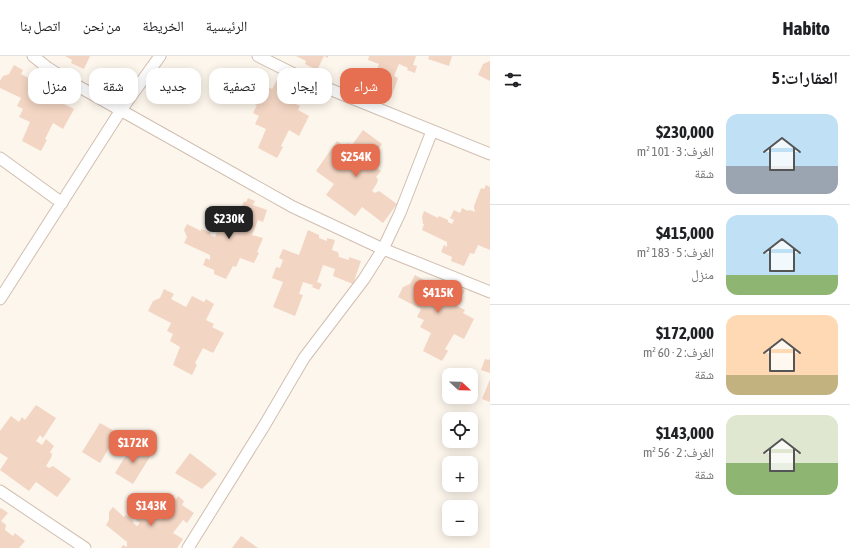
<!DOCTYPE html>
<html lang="ar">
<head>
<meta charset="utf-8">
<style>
  body { margin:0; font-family:"Asap Condensed","Noto Naskh Arabic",sans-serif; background:#f6f6f6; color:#202124; direction:rtl; height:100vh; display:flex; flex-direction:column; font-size:15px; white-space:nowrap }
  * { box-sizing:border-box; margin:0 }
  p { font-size:13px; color:#757577 }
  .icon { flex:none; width:22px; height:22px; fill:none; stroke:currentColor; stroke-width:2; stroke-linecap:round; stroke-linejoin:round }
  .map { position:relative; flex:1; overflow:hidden; direction:ltr }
  .drawer { display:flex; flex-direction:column; background:#fff; width:360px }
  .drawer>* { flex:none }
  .guide { position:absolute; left:12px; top:12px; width:380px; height:36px; direction:rtl; display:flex; gap:8px }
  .needle { width:26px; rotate:112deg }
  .controls { position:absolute; left:442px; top:312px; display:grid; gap:8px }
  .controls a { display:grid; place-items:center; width:36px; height:36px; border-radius:8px; background:#fff; box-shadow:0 2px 10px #0003; font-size:20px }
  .price { position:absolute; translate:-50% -34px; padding:0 9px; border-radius:8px; background:#e76f51; color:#fff; font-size:13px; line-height:26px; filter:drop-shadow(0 1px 2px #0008) }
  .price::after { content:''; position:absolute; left:50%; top:24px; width:12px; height:9px; margin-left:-6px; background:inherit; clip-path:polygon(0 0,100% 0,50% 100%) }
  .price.current { background:#222; color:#fff }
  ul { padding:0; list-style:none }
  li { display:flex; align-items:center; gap:12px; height:100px; padding:0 12px }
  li+li { border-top:1px solid #e0e0e0 }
  li span { display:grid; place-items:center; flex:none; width:112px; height:80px; border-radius:12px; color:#555 }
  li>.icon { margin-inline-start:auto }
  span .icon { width:48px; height:48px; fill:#fffc; stroke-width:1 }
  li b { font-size:17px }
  h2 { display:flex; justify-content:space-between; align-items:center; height:48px; padding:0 12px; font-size:17px }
  .chip { padding:0 14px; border-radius:12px; background:#fff; box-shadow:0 2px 10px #0003; font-size:14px; line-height:36px }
  .chip.current { background:#e76f51; color:#fff }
  header { display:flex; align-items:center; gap:24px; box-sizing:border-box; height:56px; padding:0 20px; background:#fff; border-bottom:1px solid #e0e0e0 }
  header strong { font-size:19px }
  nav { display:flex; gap:22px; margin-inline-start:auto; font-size:14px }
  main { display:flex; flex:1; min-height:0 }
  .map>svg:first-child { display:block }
</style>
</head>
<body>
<header>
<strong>Habito</strong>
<nav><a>الرئيسية</a><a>الخريطة</a><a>من نحن</a><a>اتصل بنا</a></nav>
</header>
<main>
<section class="drawer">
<h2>العقارات: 5<svg class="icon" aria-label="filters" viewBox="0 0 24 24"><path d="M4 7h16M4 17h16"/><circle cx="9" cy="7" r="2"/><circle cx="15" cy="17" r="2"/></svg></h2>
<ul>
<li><span style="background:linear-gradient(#bfe0f5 65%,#9aa5b1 0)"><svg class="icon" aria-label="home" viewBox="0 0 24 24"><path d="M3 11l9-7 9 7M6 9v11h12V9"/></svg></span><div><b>$230,000</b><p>الغرف: 3 · 101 m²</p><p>شقة</p></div></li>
<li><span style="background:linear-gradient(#bfe0f5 75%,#8fb573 0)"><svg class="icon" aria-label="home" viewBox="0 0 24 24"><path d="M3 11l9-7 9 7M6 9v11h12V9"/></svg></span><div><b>$415,000</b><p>الغرف: 5 · 183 m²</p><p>منزل</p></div></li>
<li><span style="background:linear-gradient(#ffd9b3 75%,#c2b280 0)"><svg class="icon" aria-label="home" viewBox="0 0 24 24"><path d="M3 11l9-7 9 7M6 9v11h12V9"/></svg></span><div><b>$172,000</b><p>الغرف: 2 · 60 m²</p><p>شقة</p></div></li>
<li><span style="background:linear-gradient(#dfe7d0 60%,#8fb573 0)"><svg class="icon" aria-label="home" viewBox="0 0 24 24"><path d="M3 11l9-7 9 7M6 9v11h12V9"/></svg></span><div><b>$143,000</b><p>الغرف: 2 · 56 m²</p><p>شقة</p></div></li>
</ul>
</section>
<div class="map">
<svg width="490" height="492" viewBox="0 0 490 492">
  <rect width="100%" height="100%" fill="#fdf6ec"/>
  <!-- building -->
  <g fill="#f3d5c3">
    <path d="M65 0H90L84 13 71 7 72 4Z"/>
    <path d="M296 0H328V2L324 0 317 14 305 8 306 5Z"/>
    <path d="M369 0H416L413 9 417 10 415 17 407 14 408 12 399 8 394 20 398 22 391 42 369 34 379 8 368 4Z"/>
    <path d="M429 0H452L449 10 428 3Z"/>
    <path d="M490 5V25L478 19 483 8Z"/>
    <path d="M14 9 23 14 21 18 36 26 42 15 54 22 64 23 56 39 64 43 62 47 74 53 63 73 53 67 45 83 47 84 41 95 22 85 30 66 19 61 23 53 17 50 21 42 0 32V25L3 20 9 18Z"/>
    <path d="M250 16 259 21 257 25 272 33 278 22 290 29 291 26 300 30 292 46 300 50 298 54 309 60 299 80 289 74 281 90 283 91 277 102 258 92 266 73 255 68 259 60 253 57 257 49 233 38 238 27 245 25Z"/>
    <path d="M363 74 382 88 369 107 366 104 362 110 368 114 372 108 381 115 376 121 378 123 377 127 372 135 375 137 379 135 397 148 383 167 362 151 355 160 326 139 334 128 316 115 337 85 345 91 348 87 352 89Z"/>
    <path d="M486 129 490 131V194L478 189 474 198 470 197 464 210 451 205 452 201 441 196 444 189 447 191V186L422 174 424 168H423L422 161 424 155 438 162 439 160 448 164V166L452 168 454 164 450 162 454 154 460 157 462 152 468 155 469 154 473 155 474 156 475 154 474 153V150L481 132 484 133Z"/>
    <path d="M248 142 255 145 253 149 267 154 263 166 258 164 252 179 263 182 257 196 259 197 254 207 240 202 236 211 233 210 226 223 214 218V214L203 209 206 202 210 204V199L184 187 187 181 184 174 187 168 201 175V173L211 177 210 179 215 181 217 177 213 175 216 167 223 170 224 165 231 168 232 166 236 169 238 167 236 166 237 163 244 145 246 146Z"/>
    <path d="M308 174 319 179V182L327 185V182L335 184 332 194 338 196 339 201 349 204V201L361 205 353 228 333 220 335 213 323 209 317 226 322 228 319 234 312 231 313 229 303 226 299 238 303 239 295 260 273 251 283 226 272 222 276 211 280 212 283 204 279 202 283 193 299 199Z"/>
    <path d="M415 219 424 224 422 229 437 237 442 226 455 232 456 229 465 234 457 250 465 254 463 257 474 263 464 283 454 278 445 293 448 295 442 305 423 295 431 277 420 271 424 264 417 261 421 253 398 241 403 231 410 228Z"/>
    <path d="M164 233 174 238 171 243 186 251 192 240 204 246 206 243 214 248 206 264 214 268 212 271 224 277 213 297 203 292 195 307 197 309 192 319 173 309 180 291 170 285 173 278 167 275 171 267 148 255 153 245 160 242Z"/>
    <path d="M490 302V317L481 314 485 303 489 304Z"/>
    <path d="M490 323V346L482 343Z"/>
    <path d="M36 349 56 362 43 382 40 379 36 385 42 389 46 383 54 390 50 396 52 398 51 402 46 410 49 412 53 410 71 423 57 441 36 426 29 435 0 414 8 402 0 397V375L11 360 19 366 22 361 25 364Z"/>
    <path d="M100 367 118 377 100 407 82 396Z"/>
    <path d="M133 388 151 399 133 428 115 417Z"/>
    <path d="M190 397 217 418 202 433 175 417Z"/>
    <path d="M178 440 184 445 182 449 194 457 187 467 183 464 173 477 183 483 177 492H121L123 489 127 491V486L106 469 109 464V456L113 451 124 461 126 459 134 466 133 467 137 470 140 467 136 464 142 457 147 461 150 458 156 462 157 460 160 464 163 462 161 461 162 459 174 442 176 444Z"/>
    <path d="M1 452 8 457 1 465 6 469 5 474 13 480 15 477 25 485 19 492H0V453Z"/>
    <path d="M241 480 258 492H232Z"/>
  </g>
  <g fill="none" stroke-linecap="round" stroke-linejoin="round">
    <!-- minor casing -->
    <g stroke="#d1beb0" stroke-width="13">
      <g id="minor">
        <path d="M33 0 48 12 67 24 293 151 383 193 490 236"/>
        <path d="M258 0 292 17 334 35 490 98"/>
        <path d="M0 102 62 147"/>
        <path d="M0 243 121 54 160 0"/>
        <path d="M0 435 85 492"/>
        <path d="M188 492 264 370 304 302 364 223 383 193 400 157 432 75"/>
      </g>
    </g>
    <!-- minor -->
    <use href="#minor" stroke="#fff" stroke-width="11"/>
  </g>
</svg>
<div class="controls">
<a><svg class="needle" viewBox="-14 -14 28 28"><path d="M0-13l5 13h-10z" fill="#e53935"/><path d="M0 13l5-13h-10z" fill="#757577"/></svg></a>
<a><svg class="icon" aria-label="locate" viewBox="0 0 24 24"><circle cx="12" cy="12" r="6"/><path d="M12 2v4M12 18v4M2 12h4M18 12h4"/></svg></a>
<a>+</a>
<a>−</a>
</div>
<b class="price" style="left:356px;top:122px">$254K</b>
<b class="price current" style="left:229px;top:184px">$230K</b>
<b class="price" style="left:438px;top:258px">$415K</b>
<b class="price" style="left:133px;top:408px">$172K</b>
<b class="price" style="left:151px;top:471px">$143K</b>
<div class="guide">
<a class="chip current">شراء</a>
<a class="chip">إيجار</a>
<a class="chip">تصفية</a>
<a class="chip">جديد</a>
<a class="chip">شقة</a>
<a class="chip">منزل</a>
</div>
</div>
</main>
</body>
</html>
